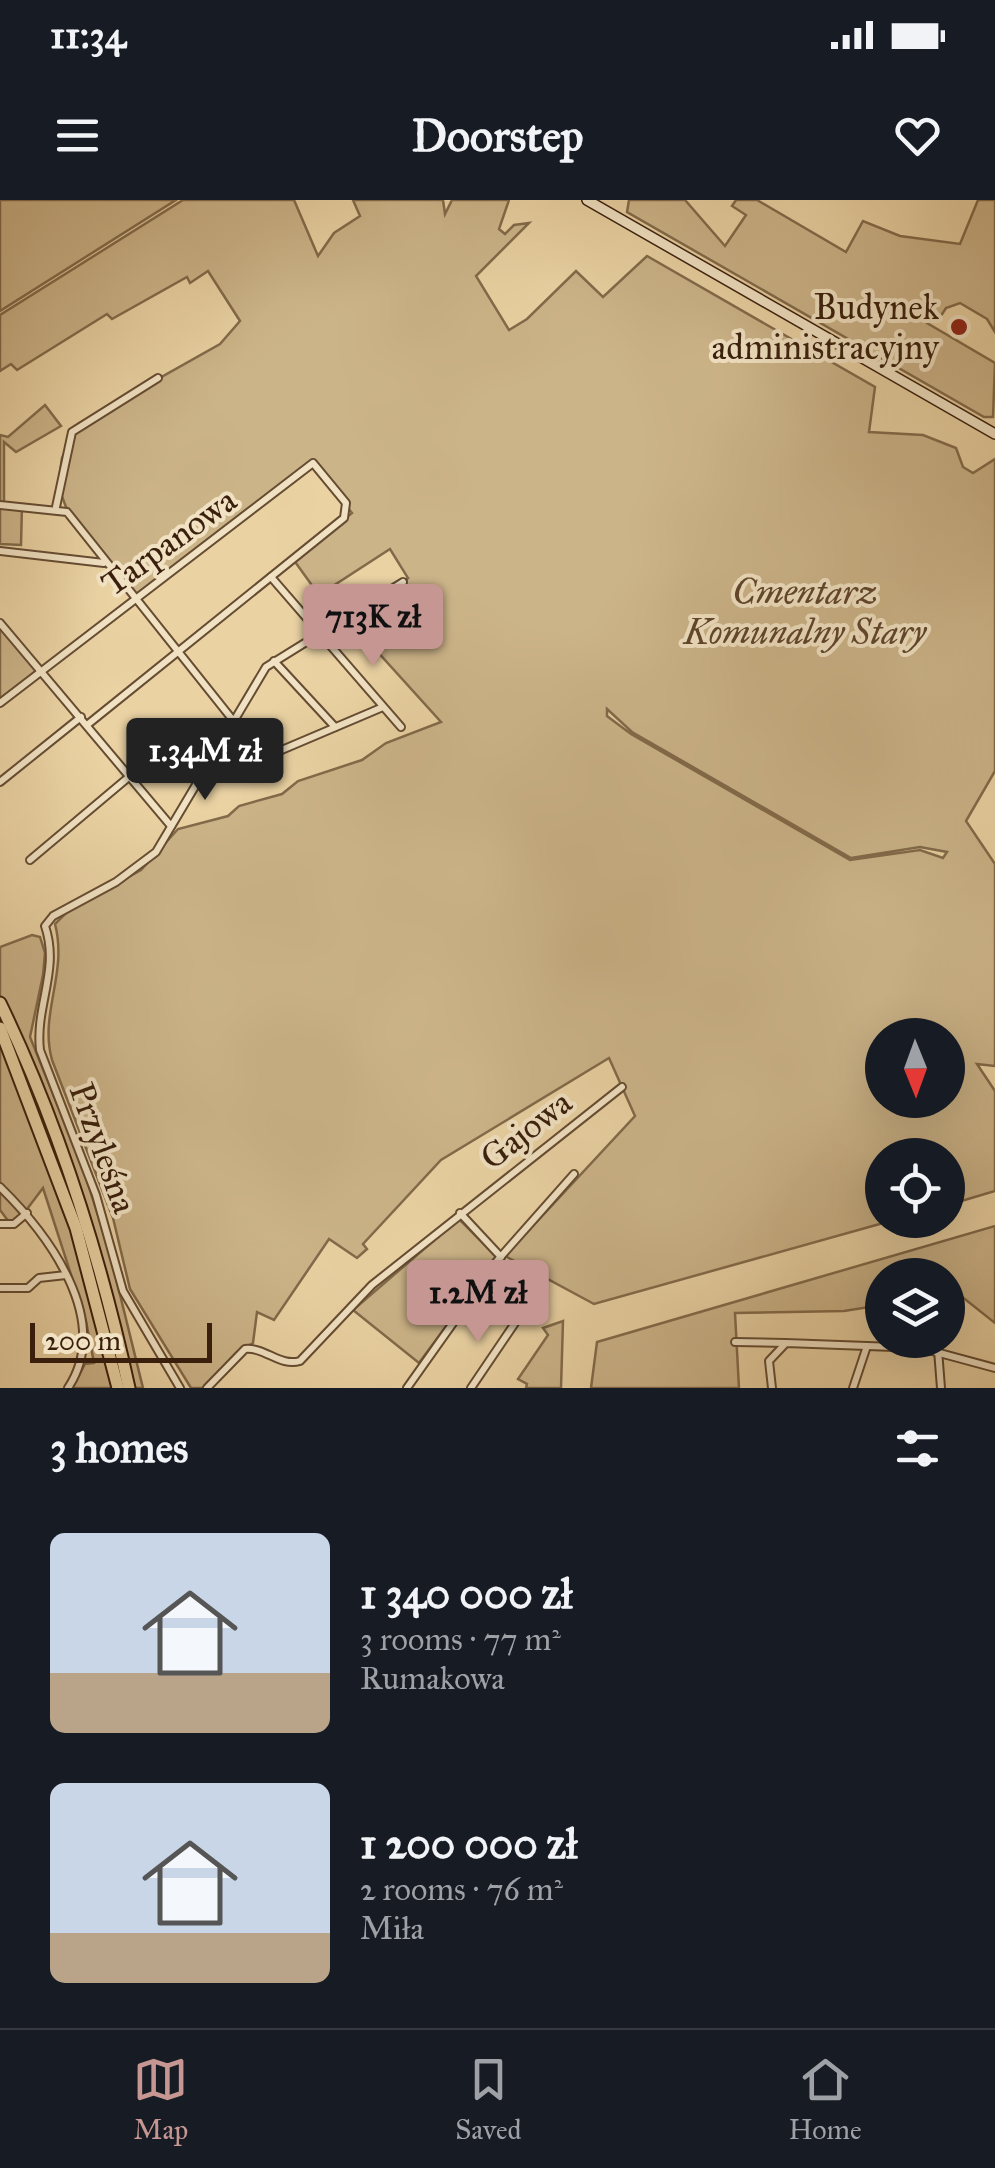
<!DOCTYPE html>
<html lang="en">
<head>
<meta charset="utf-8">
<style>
  body { margin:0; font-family:"IM FELL Great Primer",serif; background:#242831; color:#f1f3f6; height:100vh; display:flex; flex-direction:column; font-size:38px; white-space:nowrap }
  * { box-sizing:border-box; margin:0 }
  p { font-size:32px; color:#9ea1a6 }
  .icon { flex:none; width:55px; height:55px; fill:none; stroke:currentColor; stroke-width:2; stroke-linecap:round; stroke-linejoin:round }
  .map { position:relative; height:1188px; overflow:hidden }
  .sheet { display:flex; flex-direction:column; background:#171b24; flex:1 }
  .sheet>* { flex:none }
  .needle { width:65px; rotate:179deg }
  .controls { position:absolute; left:865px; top:818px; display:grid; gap:20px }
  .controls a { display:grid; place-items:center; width:100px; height:100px; border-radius:50%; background:#171b24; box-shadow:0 10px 40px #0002; font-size:50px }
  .scale { position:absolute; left:30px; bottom:25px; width:182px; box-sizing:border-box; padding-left:10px; border:5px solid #391f0c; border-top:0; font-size:28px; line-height:35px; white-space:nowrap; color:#391f0c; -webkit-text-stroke:8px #f1e2c3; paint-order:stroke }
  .price { position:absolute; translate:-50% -85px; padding:0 22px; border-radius:10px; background:#c59692; color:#111; font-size:32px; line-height:65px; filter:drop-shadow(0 2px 5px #0008) }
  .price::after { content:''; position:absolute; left:50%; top:60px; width:30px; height:22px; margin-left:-15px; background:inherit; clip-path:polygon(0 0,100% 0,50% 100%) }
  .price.active { background:#222; color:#fff }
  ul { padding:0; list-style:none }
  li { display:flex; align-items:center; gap:30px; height:250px; padding:0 50px }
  li span { display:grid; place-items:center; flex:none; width:280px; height:200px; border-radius:15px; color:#555 }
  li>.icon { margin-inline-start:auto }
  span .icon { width:120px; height:120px; fill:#fffc; stroke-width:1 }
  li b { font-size:42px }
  h2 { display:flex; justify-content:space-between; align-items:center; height:120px; padding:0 50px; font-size:42px }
  .status { display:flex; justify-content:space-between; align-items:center; height:70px; padding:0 50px; background:#171b24; direction:ltr }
  .status svg { height:28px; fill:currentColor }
  header { display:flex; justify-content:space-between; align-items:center; height:130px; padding:0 50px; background:#171b24; font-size:45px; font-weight:700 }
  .dock { display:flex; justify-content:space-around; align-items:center; height:140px; border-top:2px solid #363941; background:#171b24; font-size:28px; color:#9ea1a6 }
  .dock a { display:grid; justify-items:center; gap:5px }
  .dock .active { color:#c59692 }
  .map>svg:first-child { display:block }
</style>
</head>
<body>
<div class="status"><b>11:34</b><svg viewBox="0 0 49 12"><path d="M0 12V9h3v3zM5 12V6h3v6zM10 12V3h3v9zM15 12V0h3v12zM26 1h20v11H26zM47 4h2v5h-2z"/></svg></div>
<header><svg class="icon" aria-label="menu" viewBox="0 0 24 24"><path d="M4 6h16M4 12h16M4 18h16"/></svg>Doorstep<svg class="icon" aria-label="heart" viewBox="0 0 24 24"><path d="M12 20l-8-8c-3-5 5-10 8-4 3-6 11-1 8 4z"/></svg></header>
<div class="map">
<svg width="995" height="1188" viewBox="0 0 995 1188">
  <rect width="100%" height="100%" fill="#ead2a3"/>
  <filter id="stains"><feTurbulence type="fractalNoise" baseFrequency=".002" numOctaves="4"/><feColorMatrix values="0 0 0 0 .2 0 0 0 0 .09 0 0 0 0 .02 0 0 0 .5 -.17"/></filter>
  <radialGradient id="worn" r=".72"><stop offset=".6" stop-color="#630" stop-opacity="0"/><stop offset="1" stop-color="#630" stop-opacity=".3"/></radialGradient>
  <!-- green -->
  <g fill="#ccb489" stroke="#826a4a" stroke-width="2.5" fill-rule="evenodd">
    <path d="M0 0H176L0 111Z"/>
    <path d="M183 0H294L318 56 334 33 360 16 353 0H443L445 14 452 0H509L499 29 505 34 514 25 529 23 476 76 509 130 527 119 576 71 603 97 647 56 875 187 869 232 923 235 956 248 963 267 973 273 995 259V571L966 621 995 664V866L977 864 995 891V991L948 1005V955H882V1020H894L594 1104 505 1056 635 916 609 858 441 960 363 1044 367 1049 357 1058 329 1039 274 1120 257 1112 253 1143 237 1152 203 1188H191L130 1089 113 1018 52 860C39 813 68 774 55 724L69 710 141 670 178 629 228 616 239 606 282 594 298 581 362 560 386 543 441 522 347 418 408 378 390 349 319 395 293 359 352 313 313 264 135 399 66 307 58 286 62 258 78 224 220 144 240 121 208 71 190 83 187 77 112 119 107 114 17 170 11 164 0 171V115ZM607 509 632 532 851 658 920 647 947 652 943 658 920 650 850 660 631 534 607 516ZM882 835H948V900H882Z"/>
    <path d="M629 0H685L725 46 746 15 732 6 736 0H757L846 52 863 21 900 36 960 44 978 0H995V132L987 119 960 103 946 108 939 119 931 115 927 123 995 163 993 217H984L627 12Z"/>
    <path d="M45 205 61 226 16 252 4 242V304L22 305 21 345 0 344V235L8 237Z"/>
    <path d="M0 422 42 469 0 502Z"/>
    <path d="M32 735 40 737 45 753 43 775 30 837 84 971 109 1050 143 1188H72L85 1164 94 1163 86 1121 43 988 21 1017 9 1022 0 1010V747Z"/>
    <path d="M459 1019 497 1057 419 1163 353 1110Z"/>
    <path d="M995 1026V1123L961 1096 948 1095V1075H882V1105L844 1111 735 1113 739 1188H591L597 1142Z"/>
    <path d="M563 1121 561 1188H526L527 1184 518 1179 548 1135 543 1128Z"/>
  </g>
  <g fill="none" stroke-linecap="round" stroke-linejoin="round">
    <!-- street casing -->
    <g stroke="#654c32" stroke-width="10">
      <g id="street">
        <path d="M0 305 67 312 232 519 266 552H277L383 507"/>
        <path d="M56 307 72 232 158 178"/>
        <path d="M0 351 104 363"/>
        <path d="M271 377 401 527"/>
        <path d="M0 423 171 626"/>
        <path d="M274 461 335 527"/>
        <path d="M0 503 313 263 346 303 344 318 87 525"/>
        <path d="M0 582 81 517"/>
        <path d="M30 660 130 576"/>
        <path d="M0 987C48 1034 113 1120 68 1188"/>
        <path d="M460 1013 501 1057"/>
        <path d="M0 1024H14L27 1013"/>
        <path d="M0 1088H28L39 1078 66 1075"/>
        <path d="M735 1142 785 1143"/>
        <path d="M938 1150 941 1188"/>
        <path d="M180 1188 123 1091 96 995 40 850C35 806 60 770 45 726L53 716 116 682 156 652 266 467 403 382"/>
        <path d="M207 1188 245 1149C265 1147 280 1167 300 1161L372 1085 622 887"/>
        <path d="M407 1188 497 1061 574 974"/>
        <path d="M471 1188 515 1123"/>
        <path d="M772 1188 769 1161 786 1143 921 1148 995 1168"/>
        <path d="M853 1188 867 1146"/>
      </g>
    </g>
    <!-- secondary casing -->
    <g stroke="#391f0c" stroke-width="12">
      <path id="secondary" d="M587 0 995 234"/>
    </g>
    <!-- highway casing -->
    <g stroke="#391f0c" stroke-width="15">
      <g id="highway">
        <path d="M0 803C59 925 100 1056 129 1188"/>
        <path d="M0 828 76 1028 118 1188"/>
      </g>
    </g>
    <!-- street -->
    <use href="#street" stroke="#f1e2c3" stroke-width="6"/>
    <!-- secondary -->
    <use href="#secondary" stroke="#f1e2c3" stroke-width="9"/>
    <!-- highway -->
    <use href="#highway" stroke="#ead2a3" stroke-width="11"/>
  </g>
  <!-- markers -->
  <circle fill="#8f2418" stroke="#f1e2c3" stroke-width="4" cx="959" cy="127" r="10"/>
  <g text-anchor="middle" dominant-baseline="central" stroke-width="8" stroke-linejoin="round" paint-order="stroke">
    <!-- poi labels -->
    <g font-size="35" fill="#391f0c" stroke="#f1e2c3" text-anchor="end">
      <text x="939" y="107">Budynek<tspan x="939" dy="40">administracyjny</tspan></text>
    </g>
    <!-- street labels -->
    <g font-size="35" fill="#391f0c" stroke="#f1e2c3">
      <text transform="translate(169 342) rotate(-36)">Tarpanowa</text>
      <text transform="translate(526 930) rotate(-38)">Gajowa</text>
      <text transform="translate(103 948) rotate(70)">Przyleśna</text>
    </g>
    <!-- park labels -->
    <g font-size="35" font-style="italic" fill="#5e442b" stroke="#f1e2c3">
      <text x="805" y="392">Cmentarz<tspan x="805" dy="40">Komunalny Stary</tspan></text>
    </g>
  </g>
  <rect width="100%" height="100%" filter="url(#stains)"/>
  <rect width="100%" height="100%" fill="url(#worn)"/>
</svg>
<div class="controls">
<a><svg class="needle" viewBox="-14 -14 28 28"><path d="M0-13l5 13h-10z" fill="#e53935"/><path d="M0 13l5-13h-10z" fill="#9ea1a6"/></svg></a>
<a><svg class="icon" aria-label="locate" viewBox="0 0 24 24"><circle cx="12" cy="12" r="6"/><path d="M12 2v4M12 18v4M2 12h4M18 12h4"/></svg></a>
<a><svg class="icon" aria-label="layers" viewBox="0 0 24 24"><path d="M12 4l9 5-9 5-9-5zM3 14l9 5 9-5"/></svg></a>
</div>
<div class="scale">200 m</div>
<b class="price" style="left:373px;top:469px">713K zł</b>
<b class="price active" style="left:205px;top:603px">1.34M zł</b>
<b class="price" style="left:478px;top:1145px">1.2M zł</b>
</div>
<section class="sheet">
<h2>3 homes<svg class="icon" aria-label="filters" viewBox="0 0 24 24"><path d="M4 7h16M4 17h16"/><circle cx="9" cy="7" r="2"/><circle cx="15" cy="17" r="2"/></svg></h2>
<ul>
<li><span style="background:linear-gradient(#c9d6e8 70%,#b9a48a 0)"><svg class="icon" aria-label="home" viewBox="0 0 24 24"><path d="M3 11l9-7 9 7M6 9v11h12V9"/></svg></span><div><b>1 340 000 zł</b><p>3 rooms · 77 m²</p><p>Rumakowa</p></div></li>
<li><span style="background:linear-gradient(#c9d6e8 75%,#b9a48a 0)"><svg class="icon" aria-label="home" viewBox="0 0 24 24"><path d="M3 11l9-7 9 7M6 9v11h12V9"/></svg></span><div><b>1 200 000 zł</b><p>2 rooms · 76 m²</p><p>Miła</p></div></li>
</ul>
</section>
<nav class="dock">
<a class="active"><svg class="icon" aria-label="map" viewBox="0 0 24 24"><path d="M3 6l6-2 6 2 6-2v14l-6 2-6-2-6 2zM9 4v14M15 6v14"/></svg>Map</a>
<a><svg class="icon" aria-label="saved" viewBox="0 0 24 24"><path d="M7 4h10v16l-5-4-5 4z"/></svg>Saved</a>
<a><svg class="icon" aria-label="home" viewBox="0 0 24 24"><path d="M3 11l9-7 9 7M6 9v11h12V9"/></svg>Home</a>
</nav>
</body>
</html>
